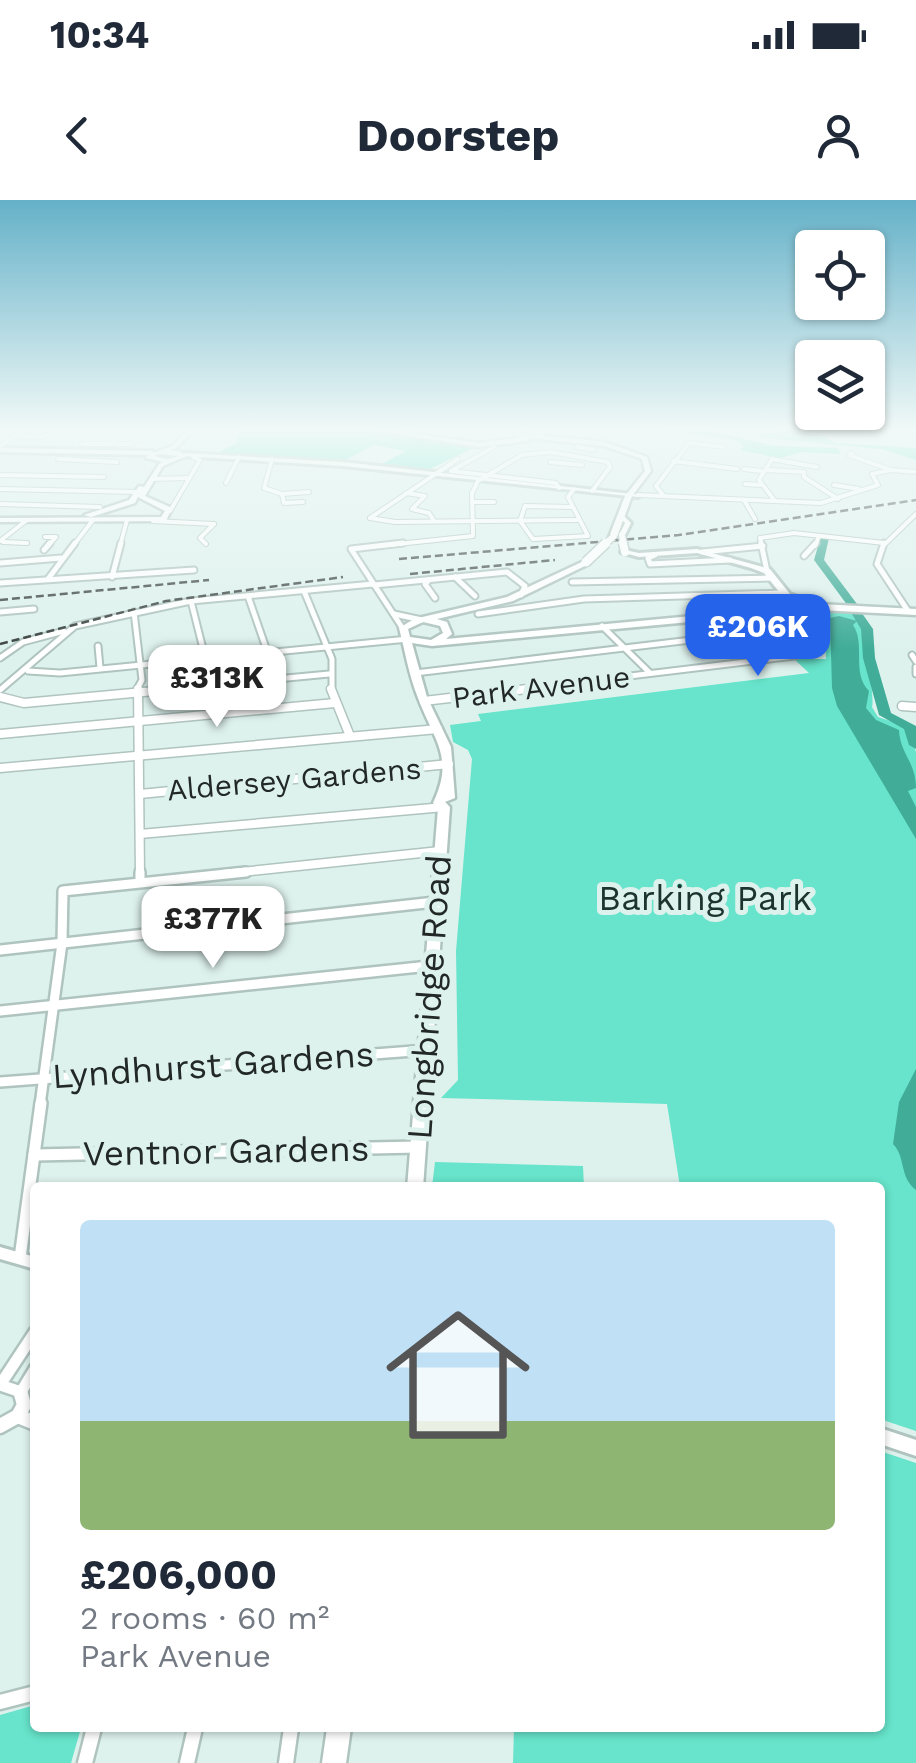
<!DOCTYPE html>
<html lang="en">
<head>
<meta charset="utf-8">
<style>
  body { margin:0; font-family:"Work Sans",sans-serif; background:#f6f6f7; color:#1f2937; height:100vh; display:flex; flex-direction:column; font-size:38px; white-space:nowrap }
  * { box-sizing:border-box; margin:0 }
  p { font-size:32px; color:#747a83 }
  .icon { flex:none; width:55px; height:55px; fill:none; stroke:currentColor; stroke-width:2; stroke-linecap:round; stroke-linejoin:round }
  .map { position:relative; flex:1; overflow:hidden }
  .panel { position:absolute; left:30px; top:982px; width:855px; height:550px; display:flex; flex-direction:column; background:#fff; border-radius:10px; box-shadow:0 2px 8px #0004 }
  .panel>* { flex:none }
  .tools { position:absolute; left:795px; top:30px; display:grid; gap:20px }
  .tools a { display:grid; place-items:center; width:90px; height:90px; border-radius:10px; background:#fff; box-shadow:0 2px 8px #0004; font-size:50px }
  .price { position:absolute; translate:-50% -85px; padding:0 22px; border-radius:20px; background:#fff; color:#222; font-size:32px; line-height:65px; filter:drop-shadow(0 2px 5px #0008) }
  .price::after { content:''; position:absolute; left:50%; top:60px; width:30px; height:22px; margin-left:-15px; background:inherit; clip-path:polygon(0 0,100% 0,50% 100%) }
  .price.current { background:#2563eb; color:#fff }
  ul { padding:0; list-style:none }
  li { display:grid; align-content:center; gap:20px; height:530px; padding:0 50px }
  li span { display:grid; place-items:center; height:310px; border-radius:10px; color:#555 }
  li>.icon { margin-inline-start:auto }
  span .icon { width:180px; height:180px; fill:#fffc; stroke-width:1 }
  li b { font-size:42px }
  .status { display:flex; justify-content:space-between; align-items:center; height:70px; padding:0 50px; background:#fff; direction:ltr }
  .status svg { height:28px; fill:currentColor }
  header { display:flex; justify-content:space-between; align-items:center; height:130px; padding:0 50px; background:#fff; font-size:45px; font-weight:700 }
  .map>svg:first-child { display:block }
</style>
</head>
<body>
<div class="status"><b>10:34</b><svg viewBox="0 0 49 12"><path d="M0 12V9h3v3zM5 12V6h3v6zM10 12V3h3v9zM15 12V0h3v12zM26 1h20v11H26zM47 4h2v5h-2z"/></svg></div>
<header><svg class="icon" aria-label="back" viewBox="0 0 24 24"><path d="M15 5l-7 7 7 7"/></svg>Doorstep<svg class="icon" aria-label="person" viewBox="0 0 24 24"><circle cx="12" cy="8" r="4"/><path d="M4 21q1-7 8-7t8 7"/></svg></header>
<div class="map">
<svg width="916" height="1563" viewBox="0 0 916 1563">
  <rect width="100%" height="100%" fill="#def2ed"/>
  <!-- green -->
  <g fill="#67e4cb">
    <path d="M240 230H368L477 246 430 269 378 266 406 251 374 245 345 260 215 254 237 243Z"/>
    <path d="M610 230H705L775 246 837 248 841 254 802 252 780 258 740 250 744 246 736 240 688 233Z"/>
    <path d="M781 230 816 232 835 243 916 248V260L881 249 753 237Z"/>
    <path d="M824 410H849L862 420C865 432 875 500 872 507L878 517 908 527 916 552V1231L880 1219V988L680 987 667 904 441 898 458 880 456 751 472 559 468 550 453 542 450 525 481 521 478 514 809 473 794 459H826Z"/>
    <path d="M435 962 583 966 584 987H432Z"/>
    <path d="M880 1251 916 1263V1563H513L514 1528H880Z"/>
    <path d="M35 1505V1528H81L71 1563H0V1515Z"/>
  </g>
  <!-- water -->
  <g fill="#41ad99">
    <path d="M839 416 857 421 853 425C866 444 851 473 869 491L866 508 876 520 899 530C900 554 916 562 916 588L908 591 916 607V639L837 506 832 488 830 418Z"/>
    <path d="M916 869V990C899 977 906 957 893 944L899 902Z"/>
  </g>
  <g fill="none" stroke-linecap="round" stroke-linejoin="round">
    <!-- river -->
    <g fill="#41ad99" fill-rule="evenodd">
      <path d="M821 336 829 338 824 360 857 404 856 406H848L814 360Z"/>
      <path d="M855 408 859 409 873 429 875 458 891 513 916 526V549L909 545 904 529 879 515 863 458 861 429 850 411Z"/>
    </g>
    <!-- street-far5 casing -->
    <g stroke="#b0c4bf" stroke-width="6">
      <g id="street-far5">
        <path d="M537 234 548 231"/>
        <path d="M17 236 43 237 54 230"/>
        <path d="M111 243 127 230"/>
        <path d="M82 244H131L154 230"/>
        <path d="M0 246 25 230"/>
        <path d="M494 247 451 271 556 283 559 288"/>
        <path d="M577 247 594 250"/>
        <path d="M852 253 849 255 891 270"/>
        <path d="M58 259 117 262"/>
        <path d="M272 259 264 288 282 294 309 292"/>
        <path d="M771 259 817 267"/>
        <path d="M673 261 737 269"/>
        <path d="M771 261 759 280 775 301"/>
        <path d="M550 262 582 265"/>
        <path d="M744 269 761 271"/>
        <path d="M766 270 804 272V277L838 299"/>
        <path d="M0 275 104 277"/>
        <path d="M152 279 187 278"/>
        <path d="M226 283 239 257"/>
        <path d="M745 284 760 285"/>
        <path d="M834 285 859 289"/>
        <path d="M0 289 138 292"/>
        <path d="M406 293 425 296 412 309 429 313 434 321"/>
        <path d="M282 294 284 303 303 302"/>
        <path d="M638 295 821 303 878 285 872 274 891 270 916 272"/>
        <path d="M663 295 656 286 689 243 724 247"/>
        <path d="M744 300 755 319"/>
        <path d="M472 302H494"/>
        <path d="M0 304 100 307"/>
        <path d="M170 311 200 260 193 257"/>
        <path d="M370 318 395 322 577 320"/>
        <path d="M370 318 458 259"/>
        <path d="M153 321 214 324"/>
        <path d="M520 321 533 339 588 336 568 297 574 289"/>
        <path d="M520 321 525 306 572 307"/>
        <path d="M45 337H56L48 346"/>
        <path d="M0 341 27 320"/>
        <path d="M3 342 27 343"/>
        <path d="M206 344 200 338 214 324"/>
        <path d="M73 346 93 320"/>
        <path d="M120 346 127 320"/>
        <path d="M379 346 473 336 472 293 478 281 522 255 551 252 608 262 610 267 592 291"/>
        <path d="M762 346 760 338 794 333 884 343"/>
        <path d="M815 346 819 336"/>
        <path d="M883 346 916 314"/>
      </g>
    </g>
    <!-- street-far4 casing -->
    <g stroke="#b0c4bf" stroke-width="9">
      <g id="street-far4">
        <path d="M403 343 351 349 403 429"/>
        <path d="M761 343 767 371"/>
        <path d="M884 343 877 364 908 411"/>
        <path d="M44 350 50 343"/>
        <path d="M702 352 763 346"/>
        <path d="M655 355 648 358 650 364 730 360"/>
        <path d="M804 356 816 343"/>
        <path d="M0 363 61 358"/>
        <path d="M112 377 121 343"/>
        <path d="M455 377 475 396"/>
        <path d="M48 379 75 343"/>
        <path d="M429 380 425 384 435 398"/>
        <path d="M572 382 771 378"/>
        <path d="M0 383 194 370"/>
        <path d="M374 385 507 372 525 386 521 395"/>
        <path d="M304 391 332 459V491"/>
        <path d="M248 396 267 451"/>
        <path d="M191 401 205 457"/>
        <path d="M0 412 34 409"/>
        <path d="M134 412 142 480 136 491"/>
        <path d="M394 414 422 420"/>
        <path d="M478 414 584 399 783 393"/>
        <path d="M602 426 650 473"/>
        <path d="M98 446 100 468"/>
        <path d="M912 455 916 461"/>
        <path d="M0 458 23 442 64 431"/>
        <path d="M916 467V474"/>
        <path d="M28 471 60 473 408 439"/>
        <path d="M415 473 792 428"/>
        <path d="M0 490 75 426 191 401 373 384"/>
        <path d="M150 491 329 474"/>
        <path d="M506 491 795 456 793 414"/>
      </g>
    </g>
    <!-- street-far3 casing -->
    <g stroke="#b0c4bf" stroke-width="11">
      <g id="street-far3">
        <path d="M138 489 140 674"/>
        <path d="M331 489 350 536"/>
        <path d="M0 497 24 503 176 489"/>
        <path d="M424 501 527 489"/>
        <path d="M902 506 916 507"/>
        <path d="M0 534 335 503"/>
        <path d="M0 568 438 529"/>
        <path d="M140 594 449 564"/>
        <path d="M140 634 444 607"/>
        <path d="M222 674 440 651"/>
      </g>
    </g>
    <!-- street-far2 casing -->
    <g stroke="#b0c4bf" stroke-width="14">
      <g id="street-far2">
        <path d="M140 672V681"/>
        <path d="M0 750 435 702"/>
        <path d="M0 811 429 766"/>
        <path d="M0 882 427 850"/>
        <path d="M40 905 62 743 63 691 246 672"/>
      </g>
    </g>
    <!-- street-far1 casing -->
    <g stroke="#b0c4bf" stroke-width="16">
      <g id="street-far1">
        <path d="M34 955 418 947"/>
        <path d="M20 1058 41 903"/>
        <path d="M21 1192 35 1169"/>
        <path d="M22 1197 21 1192 0 1185 35 1132"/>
      </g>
    </g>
    <!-- street casing -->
    <g stroke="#b0c4bf" stroke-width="19">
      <g id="street">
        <path d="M18 1216 35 1223"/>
        <path d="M0 1226 18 1216 24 1205 21 1194"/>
        <path d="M0 1502 35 1493"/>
        <path d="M85 1563 94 1528"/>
        <path d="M187 1563 195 1528"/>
        <path d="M286 1563 291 1528"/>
      </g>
    </g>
    <!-- secondary casing -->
    <g stroke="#b0c4bf" stroke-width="6">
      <g id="secondary">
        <path d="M0 248 152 251 155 253 152 255 0 252Z"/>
        <path d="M184 253 343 262 641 295 638 297 343 266 182 256Z"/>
        <path d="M622 314 631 323 625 335 622 337 619 335 625 323 619 316Z"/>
        <path d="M697 349 770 369 790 394 823 407 819 409 784 398 764 373 751 368 697 353 639 357 621 352 625 350 639 353Z"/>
        <path d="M0 1047 35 1057V1069L0 1059Z"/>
        <path d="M880 1228 916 1240V1256L880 1244Z"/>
      </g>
    </g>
    <!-- primary casing -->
    <g stroke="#b0c4bf" stroke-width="5">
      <g id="primary">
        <path d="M188 230H194L176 248 171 250 179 251 187 256 163 266 145 296 172 308 166 321 0 322V318L161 317 165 311 138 297 135 303 91 317 84 315 129 300 139 286 144 287 159 264 163 262 146 258V256L172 246ZM159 254 179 256 167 259 154 256Z"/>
        <path d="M374 230H388L479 243 524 237 516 236 518 233 605 242 647 257 651 271 632 296 617 337 613 339 609 337 625 296 645 271 642 259 604 246 529 238 527 241 479 247Z"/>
        <path d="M586 360 590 362 589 364 513 401 437 419 447 422 452 434 446 439 819 404 916 409V415L819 410 432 446 412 443 427 497 451 547 455 598 445 602 450 607 423 988H407L438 608 433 603C455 557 434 541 418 498 409 476 405 451 399 428L414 419 507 397ZM423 422 440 426 443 433 431 440 410 437 408 429Z"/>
        <path d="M327 1528H351L346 1563H322Z"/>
      </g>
    </g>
    <!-- highway casing -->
    <g stroke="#b0c4bf" stroke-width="4">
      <path id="highway" d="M902 230H916V234L903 232Z"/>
    </g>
    <!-- street-far5 -->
    <use href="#street-far5" stroke="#fff" stroke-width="4"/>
    <!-- street-far4 -->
    <use href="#street-far4" stroke="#fff" stroke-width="5"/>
    <!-- street-far3 -->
    <use href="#street-far3" stroke="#fff" stroke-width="8"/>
    <!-- street-far2 -->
    <use href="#street-far2" stroke="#fff" stroke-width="9"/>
    <!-- street-far1 -->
    <use href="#street-far1" stroke="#fff" stroke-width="11"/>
    <!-- street -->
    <use href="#street" stroke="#fff" stroke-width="14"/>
    <!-- secondary -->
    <use href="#secondary" fill="#fff" fill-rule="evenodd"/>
    <!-- primary -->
    <use href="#primary" fill="#fff" fill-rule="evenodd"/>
    <!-- highway -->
    <use href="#highway" fill="#fff" fill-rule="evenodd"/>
    <!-- rail -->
    <g stroke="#3c4542" stroke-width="2.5" stroke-dasharray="8 4" stroke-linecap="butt">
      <path d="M399 359 679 335 916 300"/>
      <path d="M410 374 555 360"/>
      <path d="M0 400 209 380"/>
      <path d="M0 444 166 401 343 377"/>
    </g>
    <!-- secondary-bridge-far1 casing -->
    <g stroke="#b0c4bf" stroke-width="9" stroke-linecap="butt">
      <path id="secondary-bridge-far1" d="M622 335 624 346"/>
    </g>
    <!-- secondary-bridge casing -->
    <g stroke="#b0c4bf" stroke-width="11" stroke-linecap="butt">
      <path id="secondary-bridge" d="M623 343 625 352"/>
    </g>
    <!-- primary-bridge-far1 casing -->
    <g stroke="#b0c4bf" stroke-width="9" stroke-linecap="butt">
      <path id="primary-bridge-far1" d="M603 346 613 337"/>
    </g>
    <!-- primary-bridge casing -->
    <g stroke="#b0c4bf" stroke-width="12" stroke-linecap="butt">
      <path id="primary-bridge" d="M586 362 606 343"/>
    </g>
    <!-- secondary-bridge-far1 -->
    <use href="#secondary-bridge-far1" stroke="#fff" stroke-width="6"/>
    <!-- secondary-bridge -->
    <use href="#secondary-bridge" stroke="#fff" stroke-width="8"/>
    <!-- primary-bridge-far1 -->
    <use href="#primary-bridge-far1" stroke="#fff" stroke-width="6"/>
    <!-- primary-bridge -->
    <use href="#primary-bridge" stroke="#fff" stroke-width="9"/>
  </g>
  <!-- sky -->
  <linearGradient id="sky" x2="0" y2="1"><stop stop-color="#65b1c8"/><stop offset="0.51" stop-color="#f0f9f7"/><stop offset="1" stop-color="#f0f9f7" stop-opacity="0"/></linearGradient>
  <rect width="916" height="449" fill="url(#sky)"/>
  <g text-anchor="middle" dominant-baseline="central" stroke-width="10" stroke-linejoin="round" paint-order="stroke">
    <!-- far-street labels -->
    <g font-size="30" fill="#212826" stroke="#def2ed">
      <text transform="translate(541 487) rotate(-7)">Park Avenue</text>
      <text transform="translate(294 579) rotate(-5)">Aldersey Gardens</text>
    </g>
    <!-- park labels -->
    <g font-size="35" fill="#1c342f" stroke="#def2ed">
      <text x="705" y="698">Barking Park</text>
    </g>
    <!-- street labels -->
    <g font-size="35" fill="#212826" stroke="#def2ed">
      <text transform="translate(429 797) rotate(-86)">Longbridge Road</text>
      <text transform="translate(213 865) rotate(-4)">Lyndhurst Gardens</text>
      <text transform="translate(226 951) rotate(-1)">Ventnor Gardens</text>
    </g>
  </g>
</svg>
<div class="tools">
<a><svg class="icon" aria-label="locate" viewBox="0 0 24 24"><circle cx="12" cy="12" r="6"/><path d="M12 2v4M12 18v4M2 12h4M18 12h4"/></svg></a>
<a><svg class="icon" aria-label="layers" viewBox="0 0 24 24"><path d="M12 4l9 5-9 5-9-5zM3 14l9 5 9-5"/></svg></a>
</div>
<b class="price current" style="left:758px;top:479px">£206K</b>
<b class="price" style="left:217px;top:530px">£313K</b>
<b class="price" style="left:213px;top:771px">£377K</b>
<section class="panel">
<ul>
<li><span style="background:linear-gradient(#bfe0f5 65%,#8fb573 0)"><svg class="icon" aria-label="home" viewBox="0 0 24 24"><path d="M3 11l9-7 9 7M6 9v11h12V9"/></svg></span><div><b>£206,000</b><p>2 rooms · 60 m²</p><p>Park Avenue</p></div></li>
</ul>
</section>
</div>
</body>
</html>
